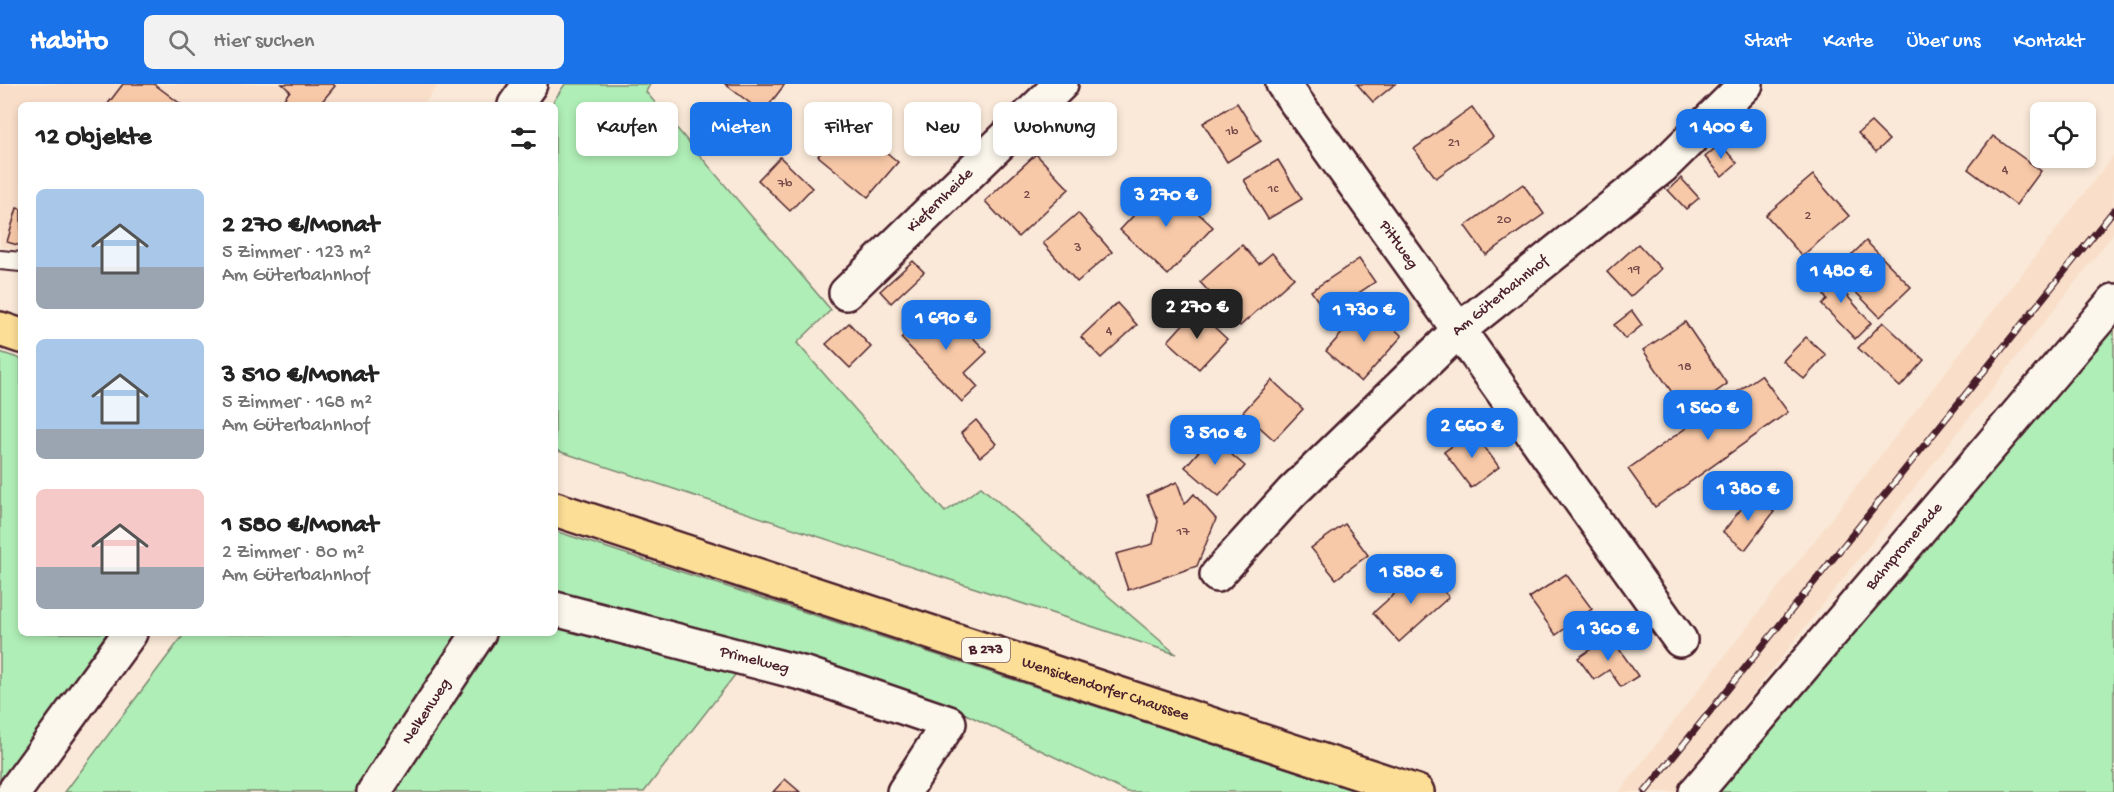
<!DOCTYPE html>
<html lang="de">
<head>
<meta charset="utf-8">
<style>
  body { margin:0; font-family:"Gochi Hand",sans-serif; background:#f2f2f2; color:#222; height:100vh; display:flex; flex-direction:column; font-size:22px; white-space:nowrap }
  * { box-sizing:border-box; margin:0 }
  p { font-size:20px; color:#767676 }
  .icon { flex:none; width:33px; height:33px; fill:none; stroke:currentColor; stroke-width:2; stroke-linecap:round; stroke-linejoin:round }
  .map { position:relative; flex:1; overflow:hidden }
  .details { position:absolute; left:18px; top:18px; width:540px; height:534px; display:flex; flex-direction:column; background:#fff; border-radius:9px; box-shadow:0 3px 9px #0003 }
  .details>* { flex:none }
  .guide { position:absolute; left:576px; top:18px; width:570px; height:54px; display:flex; gap:12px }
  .buttons { position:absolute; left:2030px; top:18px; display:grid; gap:12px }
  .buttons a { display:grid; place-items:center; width:66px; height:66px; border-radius:9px; background:#fff; box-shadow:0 3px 9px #0003; font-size:30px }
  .price { position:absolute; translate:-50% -51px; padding:0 14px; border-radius:12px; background:#1a73e8; color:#fff; font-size:20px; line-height:39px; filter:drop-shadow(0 2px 3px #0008) }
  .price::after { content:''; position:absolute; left:50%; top:36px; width:18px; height:14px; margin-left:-9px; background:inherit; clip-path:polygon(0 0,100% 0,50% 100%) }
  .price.active { background:#222; color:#fff }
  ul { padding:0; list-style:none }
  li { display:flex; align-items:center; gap:18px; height:150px; padding:0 18px }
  li span { display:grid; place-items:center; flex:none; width:168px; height:120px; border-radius:9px; color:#555 }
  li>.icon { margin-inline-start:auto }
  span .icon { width:72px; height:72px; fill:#fffc; stroke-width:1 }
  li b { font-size:26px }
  h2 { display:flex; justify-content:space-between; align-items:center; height:72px; padding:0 18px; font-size:26px }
  .tag { padding:0 21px; border-radius:9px; background:#fff; box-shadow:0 3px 9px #0003; font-size:21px; line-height:54px }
  .tag.active { background:#1a73e8; color:#fff }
  header { display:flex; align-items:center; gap:36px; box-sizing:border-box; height:84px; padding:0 30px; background:#1a73e8; color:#fff }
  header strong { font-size:28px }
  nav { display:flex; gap:33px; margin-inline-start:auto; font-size:21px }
  .search { width:420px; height:54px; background:#f2f2f2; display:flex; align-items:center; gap:15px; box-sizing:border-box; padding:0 21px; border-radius:9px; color:#767676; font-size:22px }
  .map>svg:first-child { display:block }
</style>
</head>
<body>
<header>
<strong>Habito</strong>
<div class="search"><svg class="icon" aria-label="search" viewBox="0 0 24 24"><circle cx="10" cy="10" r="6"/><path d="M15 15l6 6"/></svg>Hier suchen</div>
<nav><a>Start</a><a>Karte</a><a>Über uns</a><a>Kontakt</a></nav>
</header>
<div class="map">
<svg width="2114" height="708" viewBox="0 0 2114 708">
  <rect width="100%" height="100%" fill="#fae9d8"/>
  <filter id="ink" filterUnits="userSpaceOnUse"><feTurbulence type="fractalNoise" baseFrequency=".0167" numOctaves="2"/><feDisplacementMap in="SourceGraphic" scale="12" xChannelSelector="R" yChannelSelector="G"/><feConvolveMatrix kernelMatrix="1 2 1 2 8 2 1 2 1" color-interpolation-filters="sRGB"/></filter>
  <g filter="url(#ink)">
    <!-- built -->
    <g fill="#f9dfca">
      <path d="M0 0H438L424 21H21V167L0 162Z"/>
      <path d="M2114 71V149L1676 708H1619Z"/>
    </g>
    <!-- green -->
    <g fill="#afeeb6" stroke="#7c8670" stroke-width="1.5">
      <path d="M565 0H650L646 8 831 226 797 259 945 428 981 403 1176 570 555 366V21H551Z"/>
      <path d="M2114 231V708H1707Z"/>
      <path d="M0 268 21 275V549H107L0 699Z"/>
      <path d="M555 447 1360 708H1127L945 620 752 569 644 708H65L185 549H555Z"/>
    </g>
    <!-- building -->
    <g fill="#f8c9a8" stroke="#4a1f2b" stroke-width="1.5">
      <path d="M123 0H154L182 21H107Z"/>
      <path d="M282 0H333L335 2 319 21H279L290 7Z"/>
      <path d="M725 0H785L763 29Z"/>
      <path d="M1357 0H1395L1373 18Z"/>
      <path d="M1237 19 1261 57 1227 78 1203 39Z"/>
      <path d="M1472 23 1493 53 1436 94 1414 65Z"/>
      <path d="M848 36 898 78 868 113 818 72Z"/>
      <path d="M1871 38 1889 56 1876 68 1858 49Z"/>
      <path d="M1993 52 2041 87 2016 121 1968 85Z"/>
      <path d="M1720 60 1737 79 1722 92 1705 73Z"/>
      <path d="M1036 70 1069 105 1018 153 985 117Z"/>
      <path d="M780 73 812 104 790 127 758 96Z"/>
      <path d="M1278 76 1302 115 1268 135 1244 96Z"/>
      <path d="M1813 91 1849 132 1802 172 1766 131Z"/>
      <path d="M1681 94 1699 114 1686 125 1668 106Z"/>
      <path d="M1165 98 1213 143 1168 191 1120 146Z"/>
      <path d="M1523 100 1544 130 1486 171 1465 142Z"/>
      <path d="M17 124 21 125V162L7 158Z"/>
      <path d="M1078 129 1112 168 1077 198 1043 159Z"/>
      <path d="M1866 157 1911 203 1880 233 1835 187Z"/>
      <path d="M1638 160 1661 185 1630 213 1607 188Z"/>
      <path d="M1242 161 1259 180 1272 169 1294 194 1240 242 1200 198Z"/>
      <path d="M1359 175 1375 198 1327 230 1311 207Z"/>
      <path d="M913 177 924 188 891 219 880 207Z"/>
      <path d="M1829 181 1842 206 1871 239 1855 255 1822 221 1827 216 1813 193Z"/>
      <path d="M1117 219 1137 241 1101 274 1081 253Z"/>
      <path d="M1368 220 1402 252 1361 298 1326 267Z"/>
      <path d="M931 225 944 238 951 231 987 268 965 289 978 303 962 318 901 254Z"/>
      <path d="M1196 226 1227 255 1199 285 1168 257Z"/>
      <path d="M1632 227 1642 241 1625 255 1614 241Z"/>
      <path d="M1685 238 1727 300 1686 329 1643 266Z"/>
      <path d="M1883 238 1924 276 1900 303 1858 264Z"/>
      <path d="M849 239 871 263 850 284 826 260Z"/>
      <path d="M1806 253 1826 271 1804 295 1783 277Z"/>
      <path d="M1761 291 1788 328 1655 423 1628 385Z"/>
      <path d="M1272 296 1303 325 1274 356 1243 328Z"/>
      <path d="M976 336 996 360 980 373 961 349Z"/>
      <path d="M1473 347 1499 383 1471 404 1444 368Z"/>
      <path d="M1211 353 1245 382 1219 412 1185 383Z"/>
      <path d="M1177 398 1185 420 1194 410 1216 435 1197 482 1128 506 1116 470 1153 460 1158 437 1147 411Z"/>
      <path d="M1752 411 1774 428 1745 466 1723 448Z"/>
      <path d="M1345 440 1368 471 1336 495 1311 464Z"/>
      <path d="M1423 484 1449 513 1399 558 1373 529Z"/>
      <path d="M1566 490 1592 525 1556 551 1529 514Z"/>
      <path d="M1610 552 1638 592 1621 603 1609 586 1594 596 1578 574Z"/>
      <path d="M785 695 800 708H773Z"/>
    </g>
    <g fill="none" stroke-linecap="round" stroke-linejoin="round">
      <!-- lane casing -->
      <g stroke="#4a1f2b" stroke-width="22">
        <path id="lane" d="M0 176 21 178"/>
      </g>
      <!-- street casing -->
      <g stroke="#4a1f2b" stroke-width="38">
        <g id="street">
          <path id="s1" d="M1283 0 1680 556"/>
          <path id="s2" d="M846 209 1061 0"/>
          <path id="s3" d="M1217 491 1292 408 1459 246 1662 83 1746 0"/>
          <path id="s4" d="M555 525 809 591 949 639 904 708"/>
          <path id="s5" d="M374 708 479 549"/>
          <path id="s6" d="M1696 708 2114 217"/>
        </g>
      </g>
      <!-- secondary casing -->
      <g stroke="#4a1f2b" stroke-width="38">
        <g id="secondary">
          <path d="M515 21 530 0"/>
          <path d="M14 708 130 549"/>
        </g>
      </g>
      <!-- primary casing -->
      <g stroke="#4a1f2b" stroke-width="38">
        <g id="primary">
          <path d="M0 245 21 252"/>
          <path id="s7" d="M555 425 1417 708"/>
        </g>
      </g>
      <!-- lane -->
      <use href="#lane" stroke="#fbf7ec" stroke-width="18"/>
      <!-- street -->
      <use href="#street" stroke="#fbf7ec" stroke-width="33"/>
      <!-- secondary -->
      <use href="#secondary" stroke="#fbf7ec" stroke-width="33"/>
      <!-- primary -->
      <use href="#primary" stroke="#fcde96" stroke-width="33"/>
      <!-- rail casing -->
      <g stroke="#4a1f2b" stroke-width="7">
        <path id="rail" d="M1645 708 2114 126"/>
      </g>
      <!-- rail -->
      <use href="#rail" stroke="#fbf7ec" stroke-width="4.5" stroke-dasharray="14" stroke-linecap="butt"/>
    </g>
  </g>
  <g text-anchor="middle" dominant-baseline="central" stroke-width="4.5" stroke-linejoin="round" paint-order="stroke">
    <!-- number labels -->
    <g font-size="14" fill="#764a4a">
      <text x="1232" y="48">1b</text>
      <text x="1454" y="59">21</text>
      <text x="2005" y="86">4</text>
      <text x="785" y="100">7b</text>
      <text x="1273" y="105">1c</text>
      <text x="1027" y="111">2</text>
      <text x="1808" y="132">2</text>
      <text x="1504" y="136">20</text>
      <text x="1078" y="164">3</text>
      <text x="1634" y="186">19</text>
      <text x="1109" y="247">4</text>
      <text x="1685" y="283">18</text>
      <text x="1183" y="448">17</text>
    </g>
    <!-- shield labels -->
    <rect fill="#fbf7ec" stroke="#7f6065" stroke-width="1.5" x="962" y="554" width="48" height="24" rx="4.5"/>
    <g font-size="15" font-weight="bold" fill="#4a1f2b">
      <text x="986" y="566">B 273</text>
    </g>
    <!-- street labels -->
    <g font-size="16" fill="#4a1f2b" stroke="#fbf7ec">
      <text stroke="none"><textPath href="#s2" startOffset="132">Kiefernheide</textPath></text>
      <text stroke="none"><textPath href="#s1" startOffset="198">Pittweg</textPath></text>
      <text stroke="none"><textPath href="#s3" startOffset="398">Am Güterbahnhof</textPath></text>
      <text stroke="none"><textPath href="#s6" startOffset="322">Bahnpromenade</textPath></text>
      <text stroke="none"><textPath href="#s4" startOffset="206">Primelweg</textPath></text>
      <text stroke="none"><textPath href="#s7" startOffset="579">Wensickendorfer Chaussee</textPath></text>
      <text stroke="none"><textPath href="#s5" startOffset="96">Nelkenweg</textPath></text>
    </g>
  </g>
</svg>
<div class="buttons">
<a><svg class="icon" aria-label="locate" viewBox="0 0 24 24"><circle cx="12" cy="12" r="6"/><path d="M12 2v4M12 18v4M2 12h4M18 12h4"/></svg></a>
</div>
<b class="price" style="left:1721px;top:76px">1 400 €</b>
<b class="price" style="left:1166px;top:144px">3 270 €</b>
<b class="price" style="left:1841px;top:220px">1 480 €</b>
<b class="price active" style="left:1197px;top:256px">2 270 €</b>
<b class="price" style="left:1364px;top:259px">1 730 €</b>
<b class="price" style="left:946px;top:267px">1 690 €</b>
<b class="price" style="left:1708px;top:357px">1 560 €</b>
<b class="price" style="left:1472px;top:375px">2 660 €</b>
<b class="price" style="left:1215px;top:382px">3 510 €</b>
<b class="price" style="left:1748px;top:438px">1 380 €</b>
<b class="price" style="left:1411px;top:521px">1 580 €</b>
<b class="price" style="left:1608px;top:578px">1 360 €</b>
<div class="guide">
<a class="tag">Kaufen</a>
<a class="tag active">Mieten</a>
<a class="tag">Filter</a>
<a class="tag">Neu</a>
<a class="tag">Wohnung</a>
</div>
<section class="details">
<h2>12 Objekte<svg class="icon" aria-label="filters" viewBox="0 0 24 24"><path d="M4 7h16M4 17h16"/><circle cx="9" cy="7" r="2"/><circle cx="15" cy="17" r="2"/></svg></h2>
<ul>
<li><span style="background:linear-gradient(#a9c7e8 65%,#9aa5b1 0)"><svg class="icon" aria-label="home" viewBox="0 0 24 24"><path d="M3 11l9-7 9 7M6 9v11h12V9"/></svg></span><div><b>2 270 €/Monat</b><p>5 Zimmer · 123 m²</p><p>Am Güterbahnhof</p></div></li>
<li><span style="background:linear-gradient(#a9c7e8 75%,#9aa5b1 0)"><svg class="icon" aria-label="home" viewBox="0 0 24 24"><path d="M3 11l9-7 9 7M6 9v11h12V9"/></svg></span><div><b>3 510 €/Monat</b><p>5 Zimmer · 168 m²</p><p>Am Güterbahnhof</p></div></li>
<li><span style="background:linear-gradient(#f6c9c9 65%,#9aa5b1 0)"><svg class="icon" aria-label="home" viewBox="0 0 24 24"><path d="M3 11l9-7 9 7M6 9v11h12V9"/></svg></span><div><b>1 580 €/Monat</b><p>2 Zimmer · 80 m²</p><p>Am Güterbahnhof</p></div></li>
</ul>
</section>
</div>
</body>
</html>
